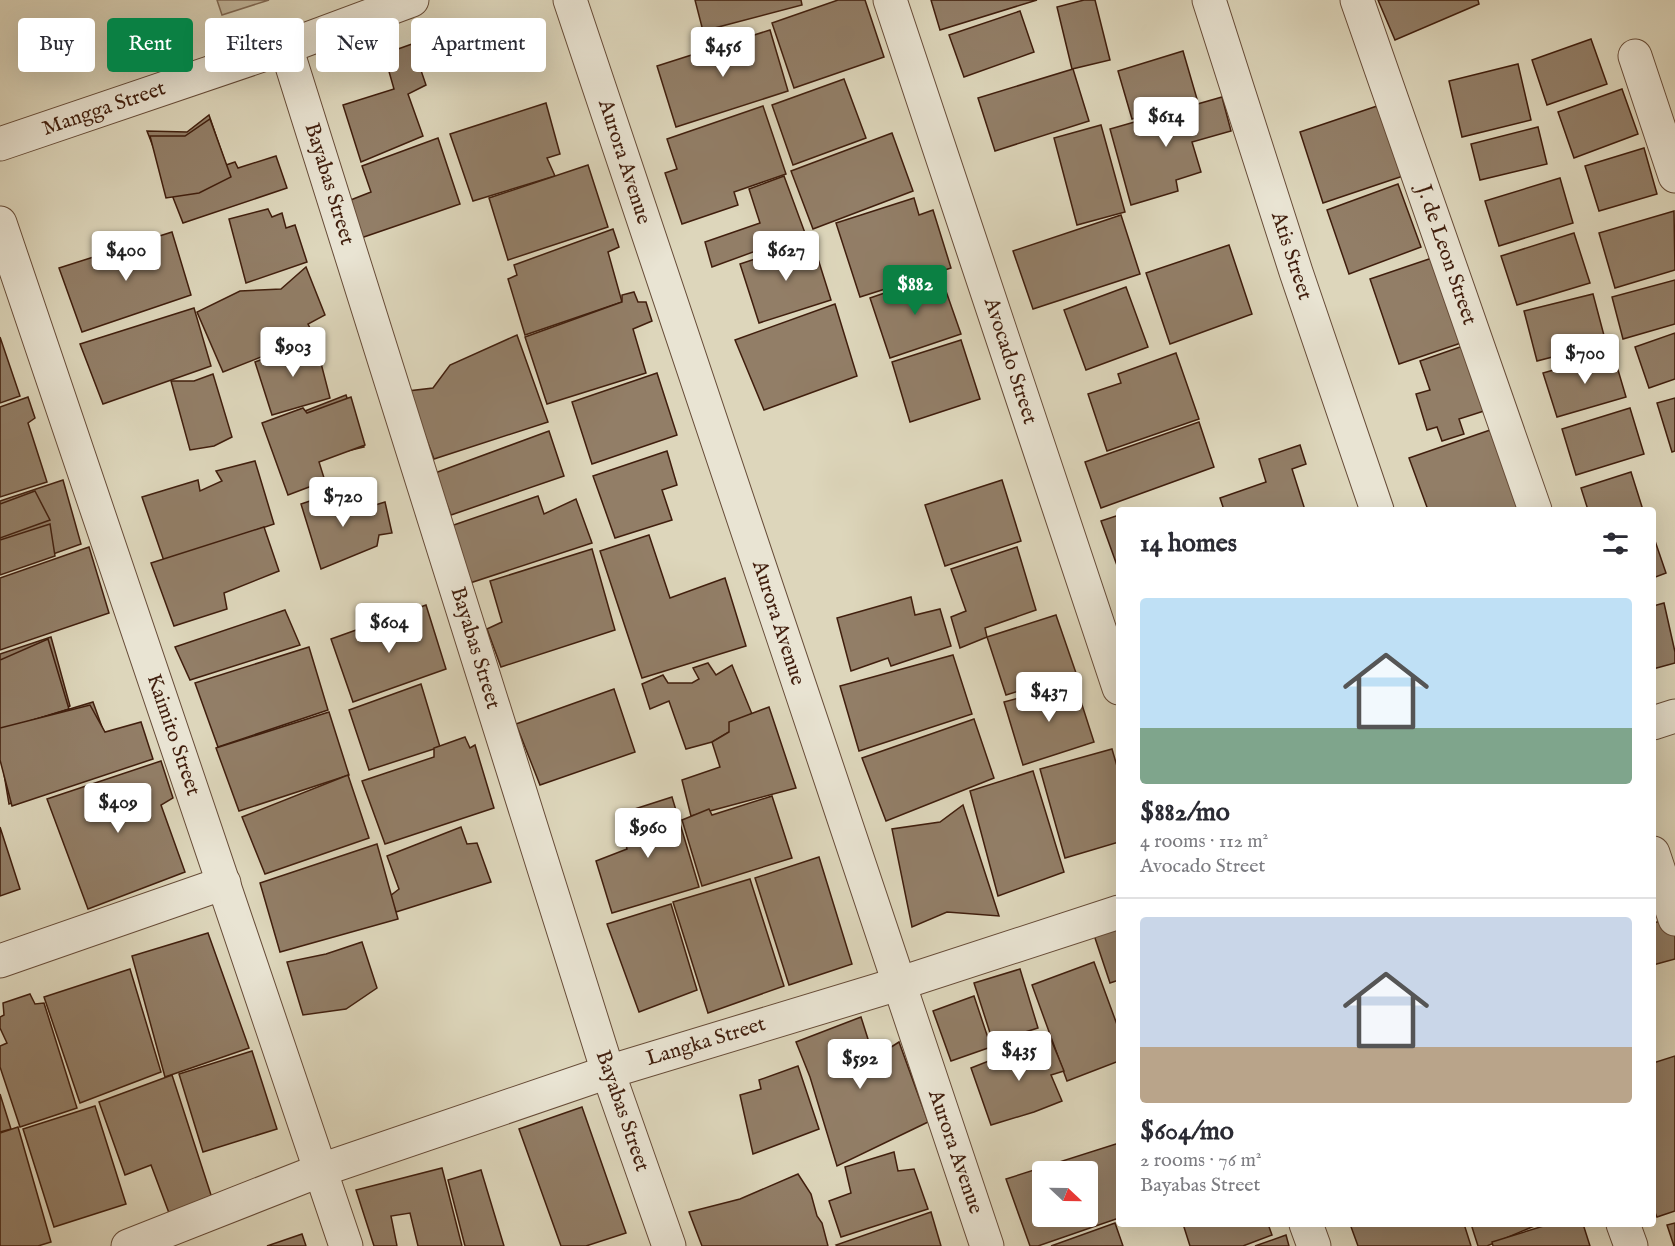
<!DOCTYPE html>
<html lang="en">
<head>
<meta charset="utf-8">
<style>
  body { margin:0; font-family:"IM FELL English",serif; background:#f7f7f7; color:#2b2b33; height:100vh; display:flex; flex-direction:column; font-size:22px; white-space:nowrap }
  * { box-sizing:border-box; margin:0 }
  p { font-size:20px; color:#7c7c81 }
  .icon { flex:none; width:33px; height:33px; fill:none; stroke:currentColor; stroke-width:2; stroke-linecap:round; stroke-linejoin:round }
  .map { position:relative; flex:1; overflow:hidden }
  .panel { position:absolute; left:1116px; top:507px; width:540px; height:720px; display:flex; flex-direction:column; background:#fff; border-radius:6px; box-shadow:0 6px 24px #0002 }
  .panel>* { flex:none }
  .top-card { position:absolute; left:18px; top:18px; width:570px; height:54px; display:flex; gap:12px }
  .needle { width:39px; rotate:112deg }
  .buttons { position:absolute; left:1032px; top:1161px; display:grid; gap:12px }
  .buttons a { display:grid; place-items:center; width:66px; height:66px; border-radius:6px; background:#fff; box-shadow:0 6px 24px #0002; font-size:30px }
  .price { position:absolute; translate:-50% -51px; padding:0 14px; border-radius:6px; background:#fff; color:#222; font-size:20px; line-height:39px; filter:drop-shadow(0 2px 3px #0008) }
  .price::after { content:''; position:absolute; left:50%; top:36px; width:18px; height:14px; margin-left:-9px; background:inherit; clip-path:polygon(0 0,100% 0,50% 100%) }
  .price.active { background:#0b8043; color:#fff }
  ul { padding:0; list-style:none }
  li { display:grid; align-content:center; gap:12px; height:318px; padding:0 24px }
  li+li { border-top:2px solid #e1e1e2 }
  li span { display:grid; place-items:center; height:186px; border-radius:6px; color:#555 }
  li>.icon { margin-inline-start:auto }
  span .icon { width:108px; height:108px; fill:#fffc; stroke-width:1 }
  li b { font-size:26px }
  h2 { display:flex; justify-content:space-between; align-items:center; height:72px; padding:0 24px; font-size:26px }
  .chip { padding:0 21px; border-radius:6px; background:#fff; box-shadow:0 6px 24px #0002; font-size:21px; line-height:54px }
  .chip.active { background:#0b8043; color:#fff }
  .map>svg:first-child { display:block }
</style>
</head>
<body>
<div class="map">
<svg width="1675" height="1246" viewBox="0 0 1675 1246">
  <rect width="100%" height="100%" fill="#ddd6bb"/>
  <filter id="stains"><feTurbulence type="fractalNoise" baseFrequency=".00333" numOctaves="4"/><feColorMatrix values="0 0 0 0 .2 0 0 0 0 .09 0 0 0 0 .02 0 0 0 .5 -.17"/></filter>
  <radialGradient id="worn" r=".72"><stop offset=".6" stop-color="#630" stop-opacity="0"/><stop offset="1" stop-color="#630" stop-opacity=".3"/></radialGradient>
  <!-- green -->
  <path fill="#c2b79d" stroke="#816a55" stroke-width="1.5" d="M217 0H269L222 15Z"/>
  <!-- building -->
  <g fill="#927e67" stroke="#401e0d" stroke-width="1.5" fill-rule="evenodd">
    <path d="M695 0H801L802 5 703 31Z"/>
    <path d="M838 0H865L884 57 794 88 772 23Z"/>
    <path d="M931 0H1037L940 30Z"/>
    <path d="M1084 0H1095L1110 60 1072 69 1057 7Z"/>
    <path d="M1378 0H1478L1479 4 1395 40Z"/>
    <path d="M1020 11 1034 52 964 77 949 35Z"/>
    <path d="M770 30 788 91 676 127 657 66Z"/>
    <path d="M1591 39 1607 84 1547 105 1532 60Z"/>
    <path d="M412 44 426 85 408 94 423 136 361 162 343 105 394 89 384 54Z"/>
    <path d="M1183 51 1197 99 1132 119 1118 71Z"/>
    <path d="M1518 64 1531 120 1462 137 1449 81Z"/>
    <path d="M1073 69 1089 121 995 151 978 98Z"/>
    <path d="M844 79 866 138 793 165 772 105Z"/>
    <path d="M1622 89 1638 134 1574 158 1558 112Z"/>
    <path d="M1222 97 1231 131 1192 142 1201 172 1176 180 1178 191 1131 205 1110 129Z"/>
    <path d="M546 103 560 154 547 158 555 176 473 201 450 134Z"/>
    <path d="M1386 103 1409 174 1323 203 1300 132Z"/>
    <path d="M763 106 786 174 734 192 738 205 682 224 665 173 677 169 667 139Z"/>
    <path d="M209 115 226 165 235 162 238 168 276 156 287 188 183 223 147 131 187 132Z"/>
    <path d="M210 119 231 177 199 193 166 198 150 136H185Z"/>
    <path d="M1101 125 1125 212 1077 225 1054 138Z"/>
    <path d="M1538 127 1547 164 1480 180 1471 144Z"/>
    <path d="M892 133 913 191 813 229 791 171Z"/>
    <path d="M438 138 460 204 358 239 343 203 371 192 362 166Z"/>
    <path d="M1644 148 1657 194 1599 211 1585 166Z"/>
    <path d="M588 165 608 227 508 260 489 198Z"/>
    <path d="M784 176 805 233 712 267 705 242 760 223 749 189Z"/>
    <path d="M1560 178 1573 223 1499 246 1485 201Z"/>
    <path d="M1398 184 1421 247 1349 274 1327 210Z"/>
    <path d="M914 198 919 215 933 210 951 268 860 297 836 223Z"/>
    <path d="M268 209 272 217 282 213 286 228 295 225 307 262 246 283 229 219Z"/>
    <path d="M1674 211 1675 270 1615 288 1599 233Z"/>
    <path d="M1121 215 1140 274 1033 309 1013 251Z"/>
    <path d="M613 229 619 247 608 252 622 302 525 335 508 279 517 275 514 265Z"/>
    <path d="M172 232 191 295 82 332 59 268Z"/>
    <path d="M1574 233 1590 283 1517 305 1501 256Z"/>
    <path d="M812 240 831 300 759 323 740 264Z"/>
    <path d="M1229 245 1252 314 1170 344 1146 273Z"/>
    <path d="M1432 258 1461 343 1399 364 1370 279Z"/>
    <path d="M306 267 325 315 308 324 314 336 223 372 197 312 240 291 281 289Z"/>
    <path d="M940 274 961 334 890 358 870 298Z"/>
    <path d="M1675 280V324L1623 339 1612 297Z"/>
    <path d="M1126 287 1148 347 1086 370 1064 310Z"/>
    <path d="M634 292 638 302H646L652 321 633 329 646 373 547 404 525 337 622 302V295Z"/>
    <path d="M1593 294 1606 343 1537 361 1524 311Z"/>
    <path d="M835 304 857 376 764 410 735 340Z"/>
    <path d="M194 308 211 366 103 404 80 344Z"/>
    <path d="M1675 333V379L1649 388 1635 347Z"/>
    <path d="M517 335 548 422 434 459 408 391 433 388 450 365Z"/>
    <path d="M0 337 20 396 0 403Z"/>
    <path d="M315 340 330 398 272 415 255 362Z"/>
    <path d="M961 340 980 399 910 422 892 362Z"/>
    <path d="M1463 346 1484 411 1459 419 1464 434 1442 441 1437 427 1427 430 1416 394 1430 390 1420 361Z"/>
    <path d="M1176 353 1199 419 1107 451 1088 394 1121 383 1118 374Z"/>
    <path d="M1613 353 1626 397 1557 417 1543 373Z"/>
    <path d="M657 373 677 435 592 464 572 402Z"/>
    <path d="M213 374 232 437 214 446 190 450 171 381H194Z"/>
    <path d="M346 395 364 447 322 457 305 411Z"/>
    <path d="M28 397 35 418 28 423 47 482 0 497V407Z"/>
    <path d="M351 397 365 445 319 462 325 481 288 495 262 423 303 408 307 413Z"/>
    <path d="M1675 398V451L1672 452 1657 403Z"/>
    <path d="M1630 408 1644 454 1576 475 1562 429Z"/>
    <path d="M1199 422 1214 467 1101 508 1085 462Z"/>
    <path d="M1496 428 1523 510H1428L1409 458Z"/>
    <path d="M549 431 564 476 451 515 435 473Z"/>
    <path d="M1300 445 1306 464 1292 469 1305 510H1224L1220 498 1266 482 1259 459Z"/>
    <path d="M667 451 677 485 662 490 672 520 615 538 593 476Z"/>
    <path d="M255 461 274 524 164 561 142 497 198 480 200 491 222 481 216 471Z"/>
    <path d="M1631 472 1643 510H1588L1581 488Z"/>
    <path d="M63 480 81 544 0 573V501Z"/>
    <path d="M1002 480 1021 541 945 566 925 505Z"/>
    <path d="M35 491 50 520 0 538V504Z"/>
    <path d="M340 491 346 514 385 502 392 533 379 535 377 546 321 569 301 504Z"/>
    <path d="M538 496 544 514 576 499 592 543 470 583 448 527Z"/>
    <path d="M1119 515V571L1101 521Z"/>
    <path d="M50 524 55 556 0 575V540Z"/>
    <path d="M264 527 279 571 224 593 227 609 174 626 151 563Z"/>
    <path d="M649 535 670 598 725 578 746 646 642 678 600 551Z"/>
    <path d="M1653 535 1666 573 1653 578Z"/>
    <path d="M89 547 109 613 0 650V578Z"/>
    <path d="M1017 547 1036 610 985 628 987 637 960 648 951 617 966 611 951 569Z"/>
    <path d="M592 549 615 630 501 667 487 629 502 622 490 581Z"/>
    <path d="M911 597 915 615 940 609 951 646 891 666 888 658 851 671 837 618Z"/>
    <path d="M1664 603 1675 652V663L1653 669V606Z"/>
    <path d="M426 605 446 669 353 702 331 639Z"/>
    <path d="M285 610 300 645 190 680 175 647Z"/>
    <path d="M1056 615 1076 673 1006 695 987 637Z"/>
    <path d="M51 637 70 706 0 732V654Z"/>
    <path d="M48 639 69 709 0 730V660Z"/>
    <path d="M309 647 328 710 218 747 195 683Z"/>
    <path d="M953 655 972 714 859 751 840 686Z"/>
    <path d="M708 663 716 675 732 665 752 714 737 720 729 732 712 742 686 749 669 701 650 709 642 684 663 675 668 683H692L699 679 693 668Z"/>
    <path d="M1075 683 1094 742 1023 765 1004 702Z"/>
    <path d="M421 684 440 747 369 770 349 710Z"/>
    <path d="M614 689 635 752 540 785 516 724Z"/>
    <path d="M93 702 116 766 9 804 0 750V730Z"/>
    <path d="M90 705 105 732 141 722 153 759 12 806 0 760V728Z"/>
    <path d="M769 707 796 788 691 816 682 780 720 767 712 742 729 732V722Z"/>
    <path d="M329 712 349 775 239 811 216 748Z"/>
    <path d="M974 719 994 778 886 821 862 758Z"/>
    <path d="M465 737 470 748 475 745 494 808 385 844 362 781 434 757V748Z"/>
    <path d="M1112 749 1119 773V842L1065 858 1040 769Z"/>
    <path d="M161 761 173 798 161 805 185 872 88 909 47 799Z"/>
    <path d="M1033 771 1064 872 998 896 970 791Z"/>
    <path d="M348 775 369 838 265 874 242 817Z"/>
    <path d="M772 796 792 858 702 886 682 820 709 809 712 815Z"/>
    <path d="M672 797 699 887 612 913 596 861 627 849 619 814Z"/>
    <path d="M963 805 999 916 947 912 912 927 892 829 940 822Z"/>
    <path d="M0 827 20 889 0 896Z"/>
    <path d="M461 827 467 844 477 843 491 882 396 912 390 896 399 889 387 856Z"/>
    <path d="M377 844 398 919 280 952 260 883Z"/>
    <path d="M819 857 852 964 789 985 755 878Z"/>
    <path d="M750 879 784 986 708 1013 673 902Z"/>
    <path d="M671 904 697 990 639 1012 607 924Z"/>
    <path d="M1669 919 1675 937V959L1653 965V923Z"/>
    <path d="M1119 923V980L1110 983 1093 932Z"/>
    <path d="M208 933 249 1048 165 1077 132 956Z"/>
    <path d="M362 942 377 988 346 1009 303 1015 287 962 326 954Z"/>
    <path d="M1094 962 1119 1030V1061L1067 1081 1032 985Z"/>
    <path d="M130 969 161 1072 80 1103 44 997Z"/>
    <path d="M1020 969 1038 1028 993 1042 974 983Z"/>
    <path d="M30 994 35 1004 44 1003 77 1108 20 1127 0 1067V1046L7 1043 0 1028V1017L4 1015 3 1003Z"/>
    <path d="M974 996 991 1047 951 1061 933 1011Z"/>
    <path d="M861 1017 874 1058 899 1042 928 1122 837 1166 810 1077 796 1042Z"/>
    <path d="M1050 1037 1064 1071 1051 1075 1062 1101 1034 1112 991 1125 971 1068Z"/>
    <path d="M252 1051 277 1129 203 1152 179 1074Z"/>
    <path d="M1675 1056V1211L1657 1217 1653 1208V1063Z"/>
    <path d="M798 1066 819 1129 753 1154 740 1095 761 1089 759 1080Z"/>
    <path d="M172 1075 212 1198 169 1213 151 1165 125 1175 99 1102Z"/>
    <path d="M0 1094 11 1129 0 1132Z"/>
    <path d="M95 1106 126 1204 54 1227 23 1129Z"/>
    <path d="M582 1107 626 1233 586 1246H561L519 1129Z"/>
    <path d="M18 1127 51 1242 38 1246H0V1133Z"/>
    <path d="M1119 1143V1218L1038 1246H1030L1006 1179ZM1042 1172H1088V1216H1042Z"/>
    <path d="M894 1152 898 1171 914 1169 928 1209 841 1237 829 1201 851 1193 845 1167Z"/>
    <path d="M442 1168 462 1246H418L410 1213 391 1216 397 1246H374L356 1190Z"/>
    <path d="M481 1170 504 1246H465L448 1180Z"/>
    <path d="M798 1174 811 1194 817 1216 822 1223 828 1246H702L689 1212 740 1199Z"/>
    <path d="M931 1212 941 1246H837L836 1245Z"/>
    <path d="M1115 1223 1123 1246H1051Z"/>
    <path d="M1675 1223V1246H1674L1667 1225Z"/>
    <path d="M1183 1224H1268L1272 1235 1243 1246H1190Z"/>
    <path d="M1350 1224H1464L1471 1246H1358Z"/>
    <path d="M1471 1224H1539L1487 1246H1478Z"/>
    <path d="M1550 1224H1583L1590 1246H1493L1492 1242Z"/>
    <path d="M302 1234 306 1246H267Z"/>
    <path d="M1286 1235 1289 1246H1255Z"/>
  </g>
  <g fill="none" stroke-linecap="round" stroke-linejoin="round">
    <!-- minor casing -->
    <g stroke="#674c38" stroke-width="35">
      <g id="minor">
        <path d="M570 0 987 1246"/>
        <path d="M890 0 1119 688"/>
        <path d="M1209 0 1296 272 1377 510"/>
        <path d="M1357 0 1535 510"/>
        <path d="M286 47 608 1072 669 1246"/>
        <path d="M1635 56 1675 176"/>
        <path d="M0 144 286 47 412 0"/>
        <path d="M0 223 346 1246"/>
        <path d="M1653 723 1675 716"/>
        <path d="M1653 853 1675 919"/>
        <path d="M0 961 224 883"/>
        <path d="M1306 1224 1314 1246"/>
        <path d="M1623 1224 1631 1246"/>
        <path d="M128 1246 321 1170 608 1072 898 984 1119 912"/>
      </g>
    </g>
    <!-- minor -->
    <use href="#minor" stroke="#e9e4d3" stroke-width="33"/>
  </g>
  <g text-anchor="middle" dominant-baseline="central" stroke-width="4.5" stroke-linejoin="round" paint-order="stroke">
    <!-- street labels -->
    <g font-size="21" fill="#401e0d" stroke="#e9e4d3">
      <text transform="translate(104 109) rotate(-19)">Mangga Street</text>
      <text transform="translate(624 162) rotate(72)">Aurora Avenue</text>
      <text transform="translate(329 184) rotate(73)">Bayabas Street</text>
      <text transform="translate(1446 255) rotate(71)">J. de Leon Street</text>
      <text transform="translate(1291 256) rotate(72)">Atis Street</text>
      <text transform="translate(1010 361) rotate(72)">Avocado Street</text>
      <text transform="translate(778 623) rotate(72)">Aurora Avenue</text>
      <text transform="translate(475 648) rotate(73)">Bayabas Street</text>
      <text transform="translate(173 735) rotate(71)">Kaimito Street</text>
      <text transform="translate(706 1042) rotate(-17)">Langka Street</text>
      <text transform="translate(622 1111) rotate(71)">Bayabas Street</text>
      <text transform="translate(955 1152) rotate(71)">Aurora Avenue</text>
    </g>
  </g>
  <rect width="100%" height="100%" filter="url(#stains)"/>
  <rect width="100%" height="100%" fill="url(#worn)"/>
</svg>
<div class="buttons">
<a><svg class="needle" viewBox="-14 -14 28 28"><path d="M0-13l5 13h-10z" fill="#e53935"/><path d="M0 13l5-13h-10z" fill="#7c7c81"/></svg></a>
</div>
<b class="price" style="left:723px;top:78px">$456</b>
<b class="price" style="left:1166px;top:148px">$614</b>
<b class="price" style="left:126px;top:282px">$400</b>
<b class="price" style="left:786px;top:282px">$627</b>
<b class="price active" style="left:915px;top:316px">$882</b>
<b class="price" style="left:293px;top:378px">$903</b>
<b class="price" style="left:1585px;top:385px">$700</b>
<b class="price" style="left:343px;top:528px">$720</b>
<b class="price" style="left:389px;top:654px">$604</b>
<b class="price" style="left:1049px;top:723px">$437</b>
<b class="price" style="left:118px;top:834px">$409</b>
<b class="price" style="left:648px;top:859px">$960</b>
<b class="price" style="left:1019px;top:1082px">$435</b>
<b class="price" style="left:860px;top:1090px">$592</b>
<div class="top-card">
<a class="chip">Buy</a>
<a class="chip active">Rent</a>
<a class="chip">Filters</a>
<a class="chip">New</a>
<a class="chip">Apartment</a>
</div>
<section class="panel">
<h2>14 homes<svg class="icon" aria-label="filters" viewBox="0 0 24 24"><path d="M4 7h16M4 17h16"/><circle cx="9" cy="7" r="2"/><circle cx="15" cy="17" r="2"/></svg></h2>
<ul>
<li><span style="background:linear-gradient(#bfe0f5 70%,#7fa58c 0)"><svg class="icon" aria-label="home" viewBox="0 0 24 24"><path d="M3 11l9-7 9 7M6 9v11h12V9"/></svg></span><div><b>$882/mo</b><p>4 rooms · 112 m²</p><p>Avocado Street</p></div></li>
<li><span style="background:linear-gradient(#c9d6e8 70%,#b9a48a 0)"><svg class="icon" aria-label="home" viewBox="0 0 24 24"><path d="M3 11l9-7 9 7M6 9v11h12V9"/></svg></span><div><b>$604/mo</b><p>2 rooms · 76 m²</p><p>Bayabas Street</p></div></li>
</ul>
</section>
</div>
</body>
</html>
